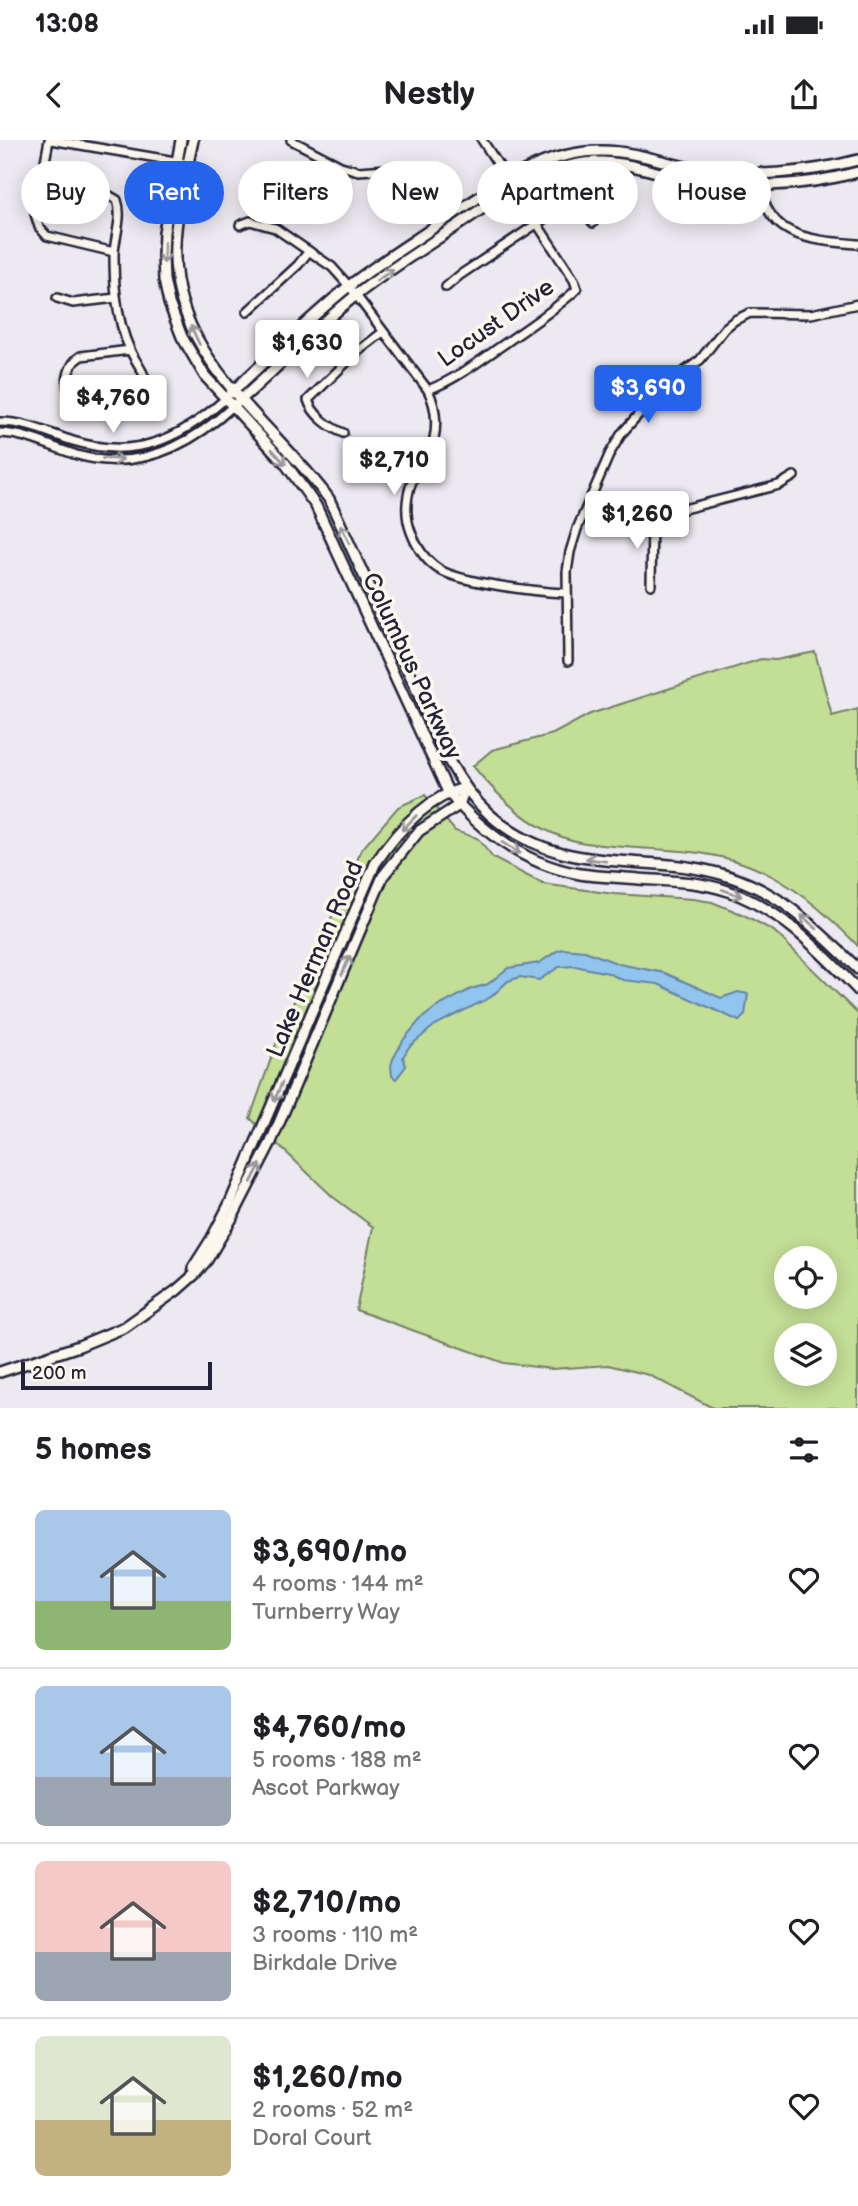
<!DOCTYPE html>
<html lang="en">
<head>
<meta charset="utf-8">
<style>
  body { margin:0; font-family:"Balsamiq Sans",sans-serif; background:#f6f6f6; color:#202124; height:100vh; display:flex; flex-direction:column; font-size:26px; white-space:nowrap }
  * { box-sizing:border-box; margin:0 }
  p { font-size:23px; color:#757577 }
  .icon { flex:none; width:38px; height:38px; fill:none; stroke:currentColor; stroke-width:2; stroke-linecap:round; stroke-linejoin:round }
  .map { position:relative; height:1268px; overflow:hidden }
  .drawer { display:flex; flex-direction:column; background:#fff; flex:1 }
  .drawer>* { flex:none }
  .hud { position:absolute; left:21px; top:21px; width:817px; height:63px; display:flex; gap:14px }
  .buttons { position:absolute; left:774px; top:1106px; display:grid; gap:14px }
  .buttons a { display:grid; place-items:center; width:63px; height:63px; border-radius:50%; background:#fff; box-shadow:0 4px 18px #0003; font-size:35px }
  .scale { position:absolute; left:21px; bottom:18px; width:191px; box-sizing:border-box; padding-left:7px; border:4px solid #22223b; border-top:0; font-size:19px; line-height:24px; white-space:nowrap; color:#22223b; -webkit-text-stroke:5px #fbf7ec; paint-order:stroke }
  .price { position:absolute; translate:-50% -60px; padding:0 16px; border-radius:7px; background:#fff; color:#222; font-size:23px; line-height:46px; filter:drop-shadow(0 2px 4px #0008) }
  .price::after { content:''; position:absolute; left:50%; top:42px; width:21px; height:16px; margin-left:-10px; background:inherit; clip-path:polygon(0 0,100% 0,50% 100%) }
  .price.current { background:#2563eb; color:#fff }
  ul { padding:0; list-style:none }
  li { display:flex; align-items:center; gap:21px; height:175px; padding:0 35px }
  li+li { border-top:2px solid #e0e0e0 }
  li span { display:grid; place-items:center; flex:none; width:196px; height:140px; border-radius:10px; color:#555 }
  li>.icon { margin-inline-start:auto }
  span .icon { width:84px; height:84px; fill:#fffc; stroke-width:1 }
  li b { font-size:30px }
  h2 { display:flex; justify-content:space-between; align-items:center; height:84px; padding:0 35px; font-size:30px }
  .tag { padding:0 24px; border-radius:32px; background:#fff; box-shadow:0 4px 18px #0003; font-size:24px; line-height:63px }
  .tag.current { background:#2563eb; color:#fff }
  .status { display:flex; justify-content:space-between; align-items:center; height:49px; padding:0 35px; background:#fff; direction:ltr }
  .status svg { height:19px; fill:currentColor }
  header { display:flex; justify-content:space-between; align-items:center; height:91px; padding:0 35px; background:#fff; font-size:32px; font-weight:800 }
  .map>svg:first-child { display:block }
</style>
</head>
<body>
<div class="status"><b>13:08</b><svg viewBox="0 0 49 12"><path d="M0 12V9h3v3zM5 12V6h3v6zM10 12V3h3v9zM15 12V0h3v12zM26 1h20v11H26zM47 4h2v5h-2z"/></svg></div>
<header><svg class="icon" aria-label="back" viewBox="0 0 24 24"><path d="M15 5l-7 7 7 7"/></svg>Nestly<svg class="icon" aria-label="share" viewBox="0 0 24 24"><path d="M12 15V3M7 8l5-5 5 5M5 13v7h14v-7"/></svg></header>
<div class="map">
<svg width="858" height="1268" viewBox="0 0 858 1268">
  <rect width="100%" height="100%" fill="#ede9f0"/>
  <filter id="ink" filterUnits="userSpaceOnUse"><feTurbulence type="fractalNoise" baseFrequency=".0143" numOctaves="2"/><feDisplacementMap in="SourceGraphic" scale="14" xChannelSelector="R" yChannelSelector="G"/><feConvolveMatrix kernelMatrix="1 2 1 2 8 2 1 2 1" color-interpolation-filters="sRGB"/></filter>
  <g filter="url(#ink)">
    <!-- green -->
    <g fill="#c3de95" stroke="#728068" stroke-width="2" fill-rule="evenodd">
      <path d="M815 512 832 576 858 569V806C822 769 784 735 733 720 682 706 631 711 580 702 535 693 501 660 473 626L492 610 553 594 590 574 761 519 776 520Z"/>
      <path d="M425 655 455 691 477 698 493 718 543 744 614 754 693 759 712 762 744 775 774 791 858 874V1268H713L649 1235 608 1225 552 1229 504 1223 356 1170 373 1087 333 1057 250 978 280 893 362 709 398 667ZM786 1118H824V1157H786ZM786 1195H824V1234H786Z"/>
    </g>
    <!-- water -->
    <path fill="#91c5ee" stroke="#6584a6" stroke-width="2" d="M563 809 585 811 619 824 665 833 721 858 738 852 748 854 745 875 739 881 658 844 623 840 608 833 575 826 559 827 539 840 520 837 508 841 491 857 435 885 409 907 403 917 406 926 396 939 392 936 391 926 393 919 404 899 420 880 435 868 471 849 488 844 508 828 539 823 557 811Z"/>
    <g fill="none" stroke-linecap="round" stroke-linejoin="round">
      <!-- minor casing -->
      <g stroke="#22223b" stroke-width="12">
        <g id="minor">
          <path d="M49 0 35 74 39 87 47 96 114 112"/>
          <path d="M51 0 181 22"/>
          <path d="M291 0 341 26 358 31 388 29"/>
          <path d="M760 32C760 97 806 100 858 104"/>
          <path d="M43 37 98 49 117 60C123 76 115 96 114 113 114 127 114 141 116 155 118 174 123 195 131 212 136 222 146 234 147 245 147 252 144 260 139 264 129 271 86 274 77 266 63 255 64 226 81 216L130 210"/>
          <path d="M240 85 250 81 275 88 332 127 349 146 428 250C437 268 439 293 429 312 425 320 419 327 415 335 406 352 404 374 411 392 417 408 425 421 440 430 463 443 538 452 566 453"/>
          <path d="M446 147 460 135 547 77 577 72 587 75 593 83"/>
          <path d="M57 158 73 163 116 158"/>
          <path d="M247 172 298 125 309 111"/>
          <path d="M428 250C457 239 482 219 507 202 531 185 556 169 577 149L574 140 482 0"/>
          <path d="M0 282C26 282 48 293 73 301 135 320 179 300 225 259"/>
          <path d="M0 293C28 294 51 307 77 315 137 332 190 306 233 266"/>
          <path d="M343 293C329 287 313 275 308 260L357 212 383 192"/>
          <path d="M590 360 634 376 652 377 779 345 794 336"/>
          <path d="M651 445 652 377"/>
          <path d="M568 521 567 432 570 412 577 389 610 313 622 293 663 247 700 220 725 188 735 180 750 173 811 174 858 164"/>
        </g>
      </g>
      <!-- major casing -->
      <g stroke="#22223b" stroke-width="14">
        <g id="major">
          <path d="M181 0 164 92 163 116 164 140 169 163 182 197 205 236 285 323 316 366 448 652C483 693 526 725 580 734 599 737 619 737 639 739 669 741 699 741 728 751 782 770 819 810 858 850"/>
          <path d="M193 0C186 34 176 71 175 105 170 218 270 278 329 359 356 418 383 478 411 537 432 584 450 638 489 674 563 741 647 709 731 737 785 755 818 791 858 829"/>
          <path d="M231 253C270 217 308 179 349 146 381 121 416 100 449 77 496 46 543 11 602 11 636 11 667 24 700 30 751 38 809 33 858 20"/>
          <path d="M237 263C277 229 313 189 355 156 386 131 421 110 455 87 501 56 544 22 602 22 629 23 654 32 680 38 736 50 803 47 858 32"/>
          <path d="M193 1128 212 1098 230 1063 375 724C397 691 427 657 465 648"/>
          <path d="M0 1232 79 1206 125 1187 177 1150 194 1135 207 1120 232 1078 271 1002 383 736 419 691 459 665 465 648"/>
        </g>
      </g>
      <!-- minor -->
      <use href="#minor" stroke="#fbf7ec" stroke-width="7"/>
      <!-- major -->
      <use href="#major" stroke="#fbf7ec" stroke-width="9"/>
    </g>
    <!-- one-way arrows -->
    <defs><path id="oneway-shaft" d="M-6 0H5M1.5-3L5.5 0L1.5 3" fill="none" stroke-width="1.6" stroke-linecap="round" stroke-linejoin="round" transform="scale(1.75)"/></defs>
    <g stroke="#99979c">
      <use href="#oneway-shaft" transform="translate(164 113) rotate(91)"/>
      <use href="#oneway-shaft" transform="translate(385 135) rotate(-35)"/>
      <use href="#oneway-shaft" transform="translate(195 195) rotate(-115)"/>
      <use href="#oneway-shaft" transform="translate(279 317) rotate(48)"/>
      <use href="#oneway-shaft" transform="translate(113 319) rotate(2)"/>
      <use href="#oneway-shaft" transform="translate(345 394) rotate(-115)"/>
      <use href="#oneway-shaft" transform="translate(409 683) rotate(135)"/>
      <use href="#oneway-shaft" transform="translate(511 708) rotate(32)"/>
      <use href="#oneway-shaft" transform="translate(596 720) rotate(-173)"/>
      <use href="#oneway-shaft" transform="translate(732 753) rotate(20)"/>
      <use href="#oneway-shaft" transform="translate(809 782) rotate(-139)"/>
      <use href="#oneway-shaft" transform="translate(346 825) rotate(-67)"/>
      <use href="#oneway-shaft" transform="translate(278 952) rotate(113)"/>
      <use href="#oneway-shaft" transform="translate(256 1033) rotate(-63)"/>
    </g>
  </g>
  <g text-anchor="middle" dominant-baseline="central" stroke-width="7" stroke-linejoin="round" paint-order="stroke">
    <!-- street labels -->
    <g font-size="24" fill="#22223b" stroke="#fbf7ec">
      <text transform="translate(496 183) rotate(-35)">Locust Drive</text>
      <text transform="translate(412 526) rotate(65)">Columbus Parkway</text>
      <text transform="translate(315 819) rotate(-67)">Lake Herman Road</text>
    </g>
  </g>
</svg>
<div class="buttons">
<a><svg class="icon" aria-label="locate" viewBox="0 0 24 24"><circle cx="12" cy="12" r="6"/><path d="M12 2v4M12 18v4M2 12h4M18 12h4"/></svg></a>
<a><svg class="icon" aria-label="layers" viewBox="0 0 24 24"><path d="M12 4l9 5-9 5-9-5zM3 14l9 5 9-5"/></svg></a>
</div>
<div class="scale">200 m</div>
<b class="price" style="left:307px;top:240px">$1,630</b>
<b class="price current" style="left:648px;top:285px">$3,690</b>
<b class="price" style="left:113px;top:295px">$4,760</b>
<b class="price" style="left:394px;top:357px">$2,710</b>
<b class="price" style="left:637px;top:411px">$1,260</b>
<div class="hud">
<a class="tag">Buy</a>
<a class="tag current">Rent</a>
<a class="tag">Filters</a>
<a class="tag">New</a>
<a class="tag">Apartment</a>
<a class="tag">House</a>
</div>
</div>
<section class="drawer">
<h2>5 homes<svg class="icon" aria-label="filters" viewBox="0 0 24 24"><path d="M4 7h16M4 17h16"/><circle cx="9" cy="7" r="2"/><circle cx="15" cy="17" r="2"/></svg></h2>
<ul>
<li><span style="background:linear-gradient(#a9c7e8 65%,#8fb573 0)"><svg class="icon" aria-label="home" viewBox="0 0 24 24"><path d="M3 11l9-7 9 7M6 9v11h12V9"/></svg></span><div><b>$3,690/mo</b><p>4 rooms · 144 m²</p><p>Turnberry Way</p></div><svg class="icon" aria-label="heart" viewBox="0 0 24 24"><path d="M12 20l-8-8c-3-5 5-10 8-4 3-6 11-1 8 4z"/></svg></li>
<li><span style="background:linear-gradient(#a9c7e8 65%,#9aa5b1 0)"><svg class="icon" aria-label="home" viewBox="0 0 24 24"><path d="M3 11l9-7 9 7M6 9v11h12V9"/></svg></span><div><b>$4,760/mo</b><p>5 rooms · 188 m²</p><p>Ascot Parkway</p></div><svg class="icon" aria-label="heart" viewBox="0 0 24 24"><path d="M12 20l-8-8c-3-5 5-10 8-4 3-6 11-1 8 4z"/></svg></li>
<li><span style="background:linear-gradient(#f6c9c9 65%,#9aa5b1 0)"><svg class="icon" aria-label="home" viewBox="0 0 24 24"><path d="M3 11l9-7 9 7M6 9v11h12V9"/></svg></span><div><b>$2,710/mo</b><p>3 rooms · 110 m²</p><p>Birkdale Drive</p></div><svg class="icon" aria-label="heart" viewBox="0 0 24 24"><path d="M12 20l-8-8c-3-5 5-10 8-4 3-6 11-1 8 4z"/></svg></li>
<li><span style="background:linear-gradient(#dfe7d0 60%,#c2b280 0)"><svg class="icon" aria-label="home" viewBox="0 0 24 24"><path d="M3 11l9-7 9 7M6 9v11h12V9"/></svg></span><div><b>$1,260/mo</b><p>2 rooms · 52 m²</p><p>Doral Court</p></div><svg class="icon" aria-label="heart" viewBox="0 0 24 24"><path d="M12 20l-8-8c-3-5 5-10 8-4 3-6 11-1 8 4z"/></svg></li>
</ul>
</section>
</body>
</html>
